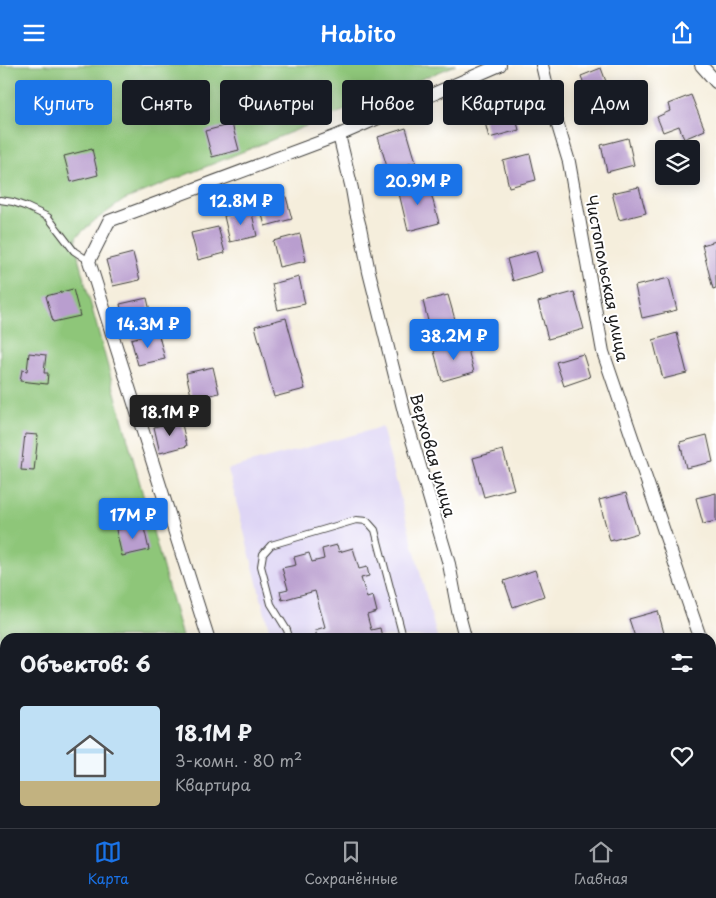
<!DOCTYPE html>
<html lang="ru">
<head>
<meta charset="utf-8">
<style>
  body { margin:0; font-family:"Playpen Sans",sans-serif; background:#242831; color:#f1f3f6; height:100vh; display:flex; flex-direction:column; font-size:19px; white-space:nowrap }
  * { box-sizing:border-box; margin:0 }
  p { font-size:16px; color:#9ea1a6 }
  .icon { flex:none; width:28px; height:28px; fill:none; stroke:currentColor; stroke-width:2; stroke-linecap:round; stroke-linejoin:round }
  .map { position:relative; flex:1; overflow:hidden }
  .sheet { position:absolute; left:0px; top:568px; width:716px; height:196px; display:flex; flex-direction:column; background:#171b24; border-radius:15px 15px 0 0; box-shadow:0 2px 12px #0003 }
  .sheet>* { flex:none }
  .guide { position:absolute; left:15px; top:15px; width:686px; height:45px; display:flex; gap:10px }
  .fabs { position:absolute; left:655px; top:75px; display:grid; gap:10px }
  .fabs a { display:grid; place-items:center; width:45px; height:45px; border-radius:5px; background:#171b24; box-shadow:0 2px 12px #0003; font-size:25px }
  .price { position:absolute; translate:-50% -42px; padding:0 11px; border-radius:5px; background:#1a73e8; color:#fff; font-size:16px; line-height:32px; filter:drop-shadow(0 1px 2px #0008) }
  .price::after { content:''; position:absolute; left:50%; top:30px; width:15px; height:11px; margin-left:-8px; background:inherit; clip-path:polygon(0 0,100% 0,50% 100%) }
  .price.active { background:#222; color:#fff }
  ul { padding:0; list-style:none }
  li { display:flex; align-items:center; gap:15px; height:125px; padding:0 20px }
  li span { display:grid; place-items:center; flex:none; width:140px; height:100px; border-radius:5px; color:#555 }
  li>.icon { margin-inline-start:auto }
  span .icon { width:60px; height:60px; fill:#fffc; stroke-width:1 }
  li b { font-size:21px }
  h2 { display:flex; justify-content:space-between; align-items:center; height:60px; padding:0 20px; font-size:21px }
  .pill { padding:0 18px; border-radius:5px; background:#171b24; box-shadow:0 2px 12px #0003; font-size:18px; line-height:45px }
  .pill.active { background:#1a73e8; color:#fff }
  header { display:flex; justify-content:space-between; align-items:center; height:65px; padding:0 20px; background:#1a73e8; color:#fff; font-size:22px; font-weight:600 }
  .dock { display:flex; justify-content:space-around; align-items:center; height:70px; border-top:1px solid #363941; background:#171b24; font-size:14px; color:#9ea1a6 }
  .dock a { display:grid; justify-items:center; gap:2px }
  .dock .active { color:#1a73e8 }
  .map>svg:first-child { display:block }
</style>
</head>
<body>
<header><svg class="icon" aria-label="menu" viewBox="0 0 24 24"><path d="M4 6h16M4 12h16M4 18h16"/></svg>Habito<svg class="icon" aria-label="share" viewBox="0 0 24 24"><path d="M12 15V3M7 8l5-5 5 5M5 13v7h14v-7"/></svg></header>
<div class="map">
<svg width="716" height="763" viewBox="0 0 716 763">
  <rect width="100%" height="100%" fill="#fff"/>
  <filter id="ink" filterUnits="userSpaceOnUse"><feTurbulence type="fractalNoise" baseFrequency=".02" numOctaves="2"/><feDisplacementMap in="SourceGraphic" scale="10" xChannelSelector="R" yChannelSelector="G"/><feConvolveMatrix kernelMatrix="1 2 1 2 8 2 1 2 1" color-interpolation-filters="sRGB"/></filter>
  <filter id="wash" filterUnits="userSpaceOnUse"><feTurbulence type="fractalNoise" baseFrequency=".0096" numOctaves="4" result="noise"/><feDisplacementMap in="SourceGraphic" scale="20" xChannelSelector="R" yChannelSelector="G"/><feGaussianBlur stdDeviation="1.12" result="paint"/><feColorMatrix in="noise" values="0 0 0 0 0 0 0 0 0 0 0 0 0 0 0 0 0 1.4 0 .05"/><feComposite in="paint" operator="in"/></filter>
  <g filter="url(#wash)">
    <rect width="100%" height="100%" fill="#f5eedc"/>
    <!-- built -->
    <path fill="#ded5f5" d="M382 362 437 572H271L228 404Z"/>
    <!-- green -->
    <path fill="#8ec679" stroke="#55714a" d="M0 0H456L124 135 93 157 76 172 79 196 182 572H5V737H0Z"/>
    <g id="blocks">
      <!-- building -->
      <g fill="#b99ecf">
        <path d="M601 3 611 30 591 38 581 11Z"/>
        <path d="M509 26 519 65 489 73 479 34Z"/>
        <path d="M691 30 705 65 684 74 679 61 663 67 657 52 670 46 668 39Z"/>
        <path d="M232 59 239 85 212 92 205 66Z"/>
        <path d="M406 63 416 97 388 105 378 72Z"/>
        <path d="M628 73 634 100 607 107 601 80Z"/>
        <path d="M92 84 98 110 71 117 64 91Z"/>
        <path d="M530 89 536 115 509 122 503 96Z"/>
        <path d="M428 117 439 158 408 166 398 124Z"/>
        <path d="M639 122 646 148 619 155 612 128Z"/>
        <path d="M285 128 292 154 265 161 258 134Z"/>
        <path d="M251 144 257 171 230 177 224 151Z"/>
        <path d="M218 162 225 188 198 195 191 168Z"/>
        <path d="M300 169 306 196 279 202 273 176Z"/>
        <path d="M716 176V223L713 224 702 180Z"/>
        <path d="M536 186 542 207 513 216 507 194Z"/>
        <path d="M133 188 140 215 113 221 106 195Z"/>
        <path d="M299 212 305 239 278 245 272 219Z"/>
        <path d="M669 213 677 245 642 253 635 221Z"/>
        <path d="M73 224 80 251 53 257 46 231Z"/>
        <path d="M574 227 584 264 548 274 538 237Z"/>
        <path d="M448 230 456 258 430 264 423 236Z"/>
        <path d="M147 233 153 259 126 266 120 239Z"/>
        <path d="M286 253 305 324 274 332 255 261Z"/>
        <path d="M158 267 165 294 138 300 131 274Z"/>
        <path d="M677 268 687 308 663 314 653 275Z"/>
        <path d="M466 277 474 307 442 316 434 286Z"/>
        <path d="M29 288 46 290 44 308H48L47 319 20 316 22 305 27 306Z"/>
        <path d="M583 289 590 312 564 321 556 297Z"/>
        <path d="M213 302 219 328 192 335 186 308Z"/>
        <path d="M181 355 187 381 160 388 154 362Z"/>
        <path d="M25 369 38 370 34 406 21 405Z"/>
        <path d="M707 370 713 397 686 403 680 377Z"/>
        <path d="M503 385 514 424 484 432 473 393Z"/>
        <path d="M626 428 638 468 610 476 599 435Z"/>
        <path d="M716 428V456L703 459 696 433Z"/>
        <path d="M143 458 149 485 122 491 116 465Z"/>
        <path d="M337 480 339 487 353 483 359 504 367 502 369 511 361 513 367 533 373 531 377 547 367 550 371 565 380 563 382 572H317L315 565 325 562 315 526 282 535 280 526 288 524 282 503 296 500 294 492 309 488 312 497 324 494 322 484Z"/>
        <path d="M535 505 544 531 513 542 504 516Z"/>
        <path d="M658 546 665 572H635L629 554Z"/>
        <path d="M0 678 5 696V701L0 702Z"/>
        <path d="M646 759H662L647 763Z"/>
      </g>
    </g>
  </g>
  <g filter="url(#ink)">
    <use href="#blocks" fill-opacity="0" stroke="#3d3c39" stroke-width="1"/>
    <g fill="none" stroke-linecap="round" stroke-linejoin="round">
      <!-- lane casing -->
      <g stroke="#3d3c39" stroke-width="8">
        <g id="lane">
          <path d="M0 135 13 137 27 142 48 152 74 186 89 196"/>
          <path d="M289 572 287 565 271 539 261 501 263 489 271 480 356 455 367 456 375 465 403 572"/>
        </g>
      </g>
      <!-- street casing -->
      <g stroke="#3d3c39" stroke-width="14">
        <g id="street">
          <path d="M542 0 550 34 569 97 603 287 700 572"/>
          <path d="M701 0 716 17"/>
          <path d="M339 70 352 124 356 147 360 162 369 207 405 351 449 499 458 546 465 572"/>
          <path d="M208 572 89 196 109 156 339 70 500 0"/>
          <path d="M711 606 716 620"/>
          <path d="M517 759 527 763"/>
          <path d="M230 763 378 759"/>
        </g>
      </g>
      <!-- lane -->
      <use href="#lane" stroke="#fff" stroke-width="6"/>
      <!-- street -->
      <use href="#street" stroke="#fff" stroke-width="12"/>
    </g>
  </g>
  <g text-anchor="middle" dominant-baseline="central" stroke-width="4" stroke-linejoin="round" paint-order="stroke">
    <!-- street labels -->
    <g font-size="16" fill="#1c1c1c" stroke="#fff">
      <text transform="translate(608 213) rotate(79)">Чистопольская улица</text>
      <text transform="translate(434 390) rotate(74)">Верховая улица</text>
    </g>
  </g>
</svg>
<div class="fabs">
<a><svg class="icon" aria-label="layers" viewBox="0 0 24 24"><path d="M12 4l9 5-9 5-9-5zM3 14l9 5 9-5"/></svg></a>
</div>
<b class="price" style="left:418px;top:141px">20.9M ₽</b>
<b class="price" style="left:241px;top:161px">12.8M ₽</b>
<b class="price" style="left:148px;top:284px">14.3M ₽</b>
<b class="price" style="left:454px;top:296px">38.2M ₽</b>
<b class="price active" style="left:170px;top:372px">18.1M ₽</b>
<b class="price" style="left:133px;top:475px">17M ₽</b>
<div class="guide">
<a class="pill active">Купить</a>
<a class="pill">Снять</a>
<a class="pill">Фильтры</a>
<a class="pill">Новое</a>
<a class="pill">Квартира</a>
<a class="pill">Дом</a>
</div>
<section class="sheet">
<h2>Объектов: 6<svg class="icon" aria-label="filters" viewBox="0 0 24 24"><path d="M4 7h16M4 17h16"/><circle cx="9" cy="7" r="2"/><circle cx="15" cy="17" r="2"/></svg></h2>
<ul>
<li><span style="background:linear-gradient(#bfe0f5 75%,#c2b280 0)"><svg class="icon" aria-label="home" viewBox="0 0 24 24"><path d="M3 11l9-7 9 7M6 9v11h12V9"/></svg></span><div><b>18.1M ₽</b><p>3-комн. · 80 m²</p><p>Квартира</p></div><svg class="icon" aria-label="heart" viewBox="0 0 24 24"><path d="M12 20l-8-8c-3-5 5-10 8-4 3-6 11-1 8 4z"/></svg></li>
</ul>
</section>
</div>
<nav class="dock">
<a class="active"><svg class="icon" aria-label="map" viewBox="0 0 24 24"><path d="M3 6l6-2 6 2 6-2v14l-6 2-6-2-6 2zM9 4v14M15 6v14"/></svg>Карта</a>
<a><svg class="icon" aria-label="saved" viewBox="0 0 24 24"><path d="M7 4h10v16l-5-4-5 4z"/></svg>Сохранённые</a>
<a><svg class="icon" aria-label="home" viewBox="0 0 24 24"><path d="M3 11l9-7 9 7M6 9v11h12V9"/></svg>Главная</a>
</nav>
</body>
</html>
